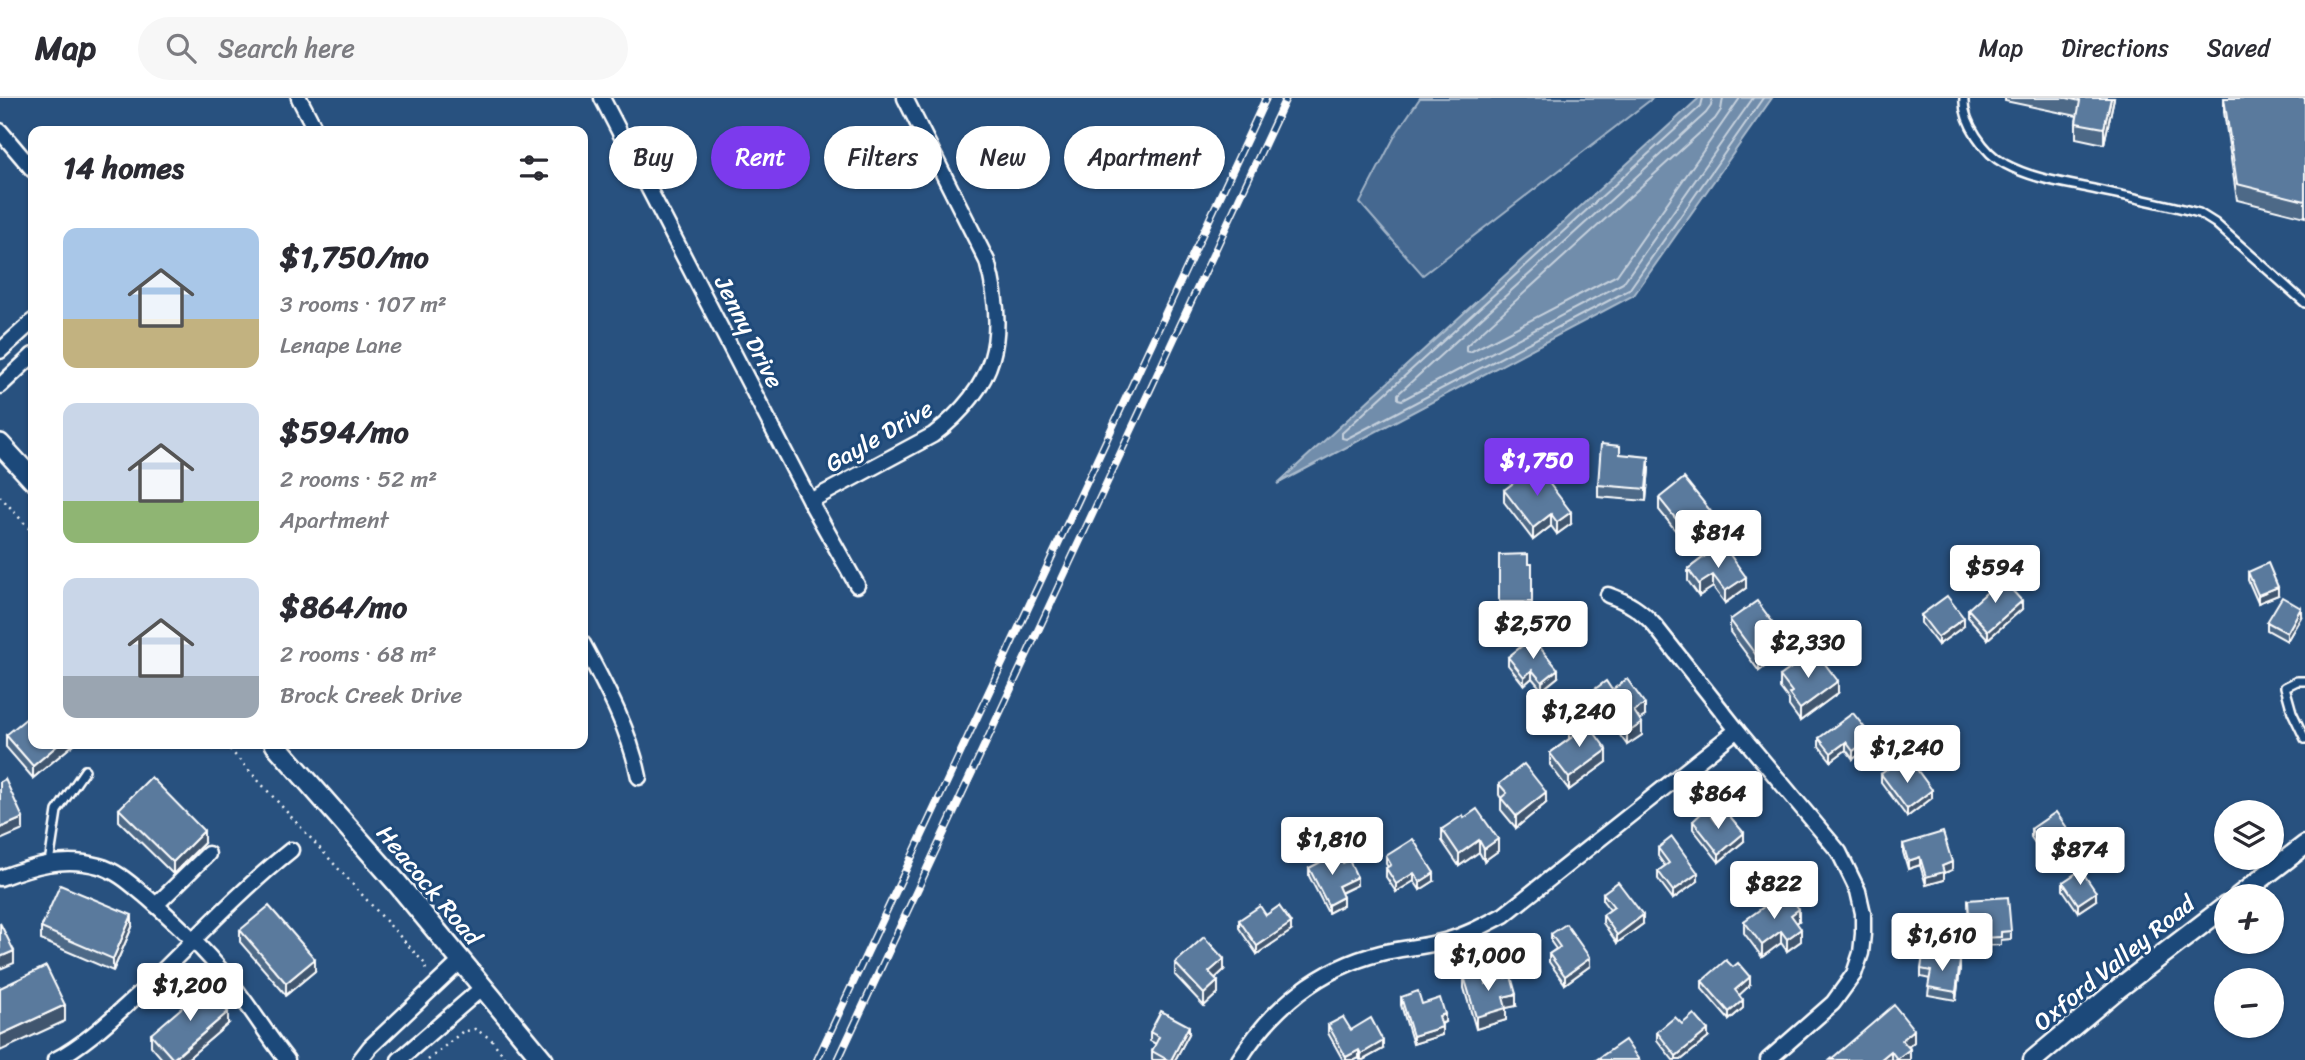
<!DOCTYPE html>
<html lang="en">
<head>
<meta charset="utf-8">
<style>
  body { margin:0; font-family:Sriracha,sans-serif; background:#f7f7f7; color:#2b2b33; height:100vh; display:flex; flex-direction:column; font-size:26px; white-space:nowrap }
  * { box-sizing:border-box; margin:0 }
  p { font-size:23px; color:#7c7c81 }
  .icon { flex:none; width:38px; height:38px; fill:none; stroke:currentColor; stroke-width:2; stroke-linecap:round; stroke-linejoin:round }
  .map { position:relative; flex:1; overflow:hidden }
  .panel { position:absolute; left:28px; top:28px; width:560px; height:623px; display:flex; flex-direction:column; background:#fff; border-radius:14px; box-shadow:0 2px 5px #0004 }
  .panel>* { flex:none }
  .guide { position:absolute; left:609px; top:28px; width:665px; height:63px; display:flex; gap:14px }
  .controls { position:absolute; left:2214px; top:702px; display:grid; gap:14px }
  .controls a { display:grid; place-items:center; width:70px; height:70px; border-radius:50%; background:#fff; box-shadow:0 2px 5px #0004; font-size:35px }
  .price { position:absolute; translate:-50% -60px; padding:0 16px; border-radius:7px; background:#fff; color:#222; font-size:23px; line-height:46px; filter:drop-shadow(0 2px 4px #0008) }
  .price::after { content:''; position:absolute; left:50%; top:42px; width:21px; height:16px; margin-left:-10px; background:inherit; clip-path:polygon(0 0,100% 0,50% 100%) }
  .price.on { background:#7c3aed; color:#fff }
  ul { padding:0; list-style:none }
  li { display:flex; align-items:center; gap:21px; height:175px; padding:0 35px }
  li span { display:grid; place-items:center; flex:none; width:196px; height:140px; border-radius:14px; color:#555 }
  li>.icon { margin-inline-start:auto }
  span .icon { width:84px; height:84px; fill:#fffc; stroke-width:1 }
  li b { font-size:30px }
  h2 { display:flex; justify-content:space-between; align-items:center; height:84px; padding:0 35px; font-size:30px }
  .pill { padding:0 24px; border-radius:32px; background:#fff; box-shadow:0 2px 5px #0004; font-size:24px; line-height:63px }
  .pill.on { background:#7c3aed; color:#fff }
  header { display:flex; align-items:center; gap:42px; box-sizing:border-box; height:98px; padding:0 35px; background:#fff; border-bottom:2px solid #e1e1e2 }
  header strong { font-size:33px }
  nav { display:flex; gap:38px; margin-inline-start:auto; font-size:24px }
  .search { width:490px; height:63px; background:#f7f7f7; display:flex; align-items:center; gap:18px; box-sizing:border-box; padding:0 24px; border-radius:38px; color:#7c7c81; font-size:26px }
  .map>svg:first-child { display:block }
</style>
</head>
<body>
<header>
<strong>Map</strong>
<div class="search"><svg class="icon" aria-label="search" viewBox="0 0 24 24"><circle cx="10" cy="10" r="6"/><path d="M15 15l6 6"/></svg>Search here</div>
<nav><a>Map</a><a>Directions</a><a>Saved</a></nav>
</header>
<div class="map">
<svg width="2305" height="962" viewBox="0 0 2305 962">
  <rect width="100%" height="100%" fill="#28517f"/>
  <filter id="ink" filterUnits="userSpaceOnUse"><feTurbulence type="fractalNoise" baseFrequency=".0143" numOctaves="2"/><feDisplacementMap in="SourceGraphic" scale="14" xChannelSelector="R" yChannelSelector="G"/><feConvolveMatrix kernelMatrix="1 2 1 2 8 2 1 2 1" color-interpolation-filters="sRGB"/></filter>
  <g filter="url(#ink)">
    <!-- green -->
    <path fill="#446890" stroke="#a2b4c8" stroke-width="2" d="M1420 0H1653L1423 177 1360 105 1397 34Z"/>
    <!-- water -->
    <path fill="#718dab" stroke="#aabbcd" stroke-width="2" d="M1699 0H1772L1634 197 1277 386Z"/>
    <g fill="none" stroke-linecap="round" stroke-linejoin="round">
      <!-- shore -->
      <g stroke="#c6d1dd" stroke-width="2">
        <path d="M1703 0 1701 8 1342 335V340L1346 341 1629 192 1763 0"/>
        <path d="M1712 0 1711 8 1706 15 1398 296V301L1402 302 1623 185 1753 0"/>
        <path d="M1723 0 1721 12 1715 21 1466 248V253L1470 254 1617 177 1740 0"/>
      </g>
      <!-- service casing -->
      <g stroke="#fff" stroke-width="12">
        <g id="service">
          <path d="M1964 0C1962 23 1985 56 2005 66 2031 80 2059 84 2088 90 2125 98 2162 105 2199 115L2215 125 2305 205"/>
          <path d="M2305 583H2297L2285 589 2292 614 2305 641"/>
          <path d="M49 765 57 713 85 672"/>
        </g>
      </g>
      <!-- minor casing -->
      <g stroke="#fff" stroke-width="19">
        <g id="minor">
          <path d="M299 0 316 33"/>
          <path d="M602 0 810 403 857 487"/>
          <path d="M0 33 33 72"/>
          <path d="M0 253 33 223"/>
          <path d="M0 288 33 257"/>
          <path d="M810 403 933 337C997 288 1008 238 987 163L905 0"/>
          <path d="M1608 497C1628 504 1641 512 1655 528L1737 632 1839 754 1858 793 1863 815V836L1861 855 1854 876 1833 905 1768 962"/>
          <path d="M583 546C606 589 629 630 639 679"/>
          <path d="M0 780C32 768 64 758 99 768 118 773 133 788 148 800 181 829 215 861 240 897 256 918 270 941 287 962"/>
          <path d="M156 807 208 756"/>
          <path d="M55 962C87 945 112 920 139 896 189 848 237 795 291 752"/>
          <path d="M360 962 370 949 461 863"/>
          <path d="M399 962 483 889"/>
          <path d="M1239 962C1272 909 1320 870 1381 855 1402 850 1424 849 1445 843 1466 837 1485 827 1504 817L1737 632"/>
        </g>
      </g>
      <!-- tertiary casing -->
      <g stroke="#fff" stroke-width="23">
        <g id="tertiary">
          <path d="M2239 798 2305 747"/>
          <path d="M2033 962 2119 890 2226 808"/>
        </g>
      </g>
      <!-- secondary casing -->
      <g stroke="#fff" stroke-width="24">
        <g id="secondary">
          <path d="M0 346 33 382"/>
          <path d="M275 646 397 785 543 962"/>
        </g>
      </g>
      <!-- path -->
      <g stroke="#fff" stroke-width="2.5" stroke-dasharray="2 5" stroke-linecap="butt">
        <path d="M0 398 33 435"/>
        <path d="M225 646 426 867 425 876"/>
        <path d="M428 962 462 934 475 931 491 941 507 962"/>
      </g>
      <!-- service -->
      <use href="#service" stroke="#1f4a7a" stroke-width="7"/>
      <!-- minor -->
      <use href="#minor" stroke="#1f4a7a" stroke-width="14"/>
      <!-- tertiary -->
      <use href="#tertiary" stroke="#1f4a7a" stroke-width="18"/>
      <!-- secondary -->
      <use href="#secondary" stroke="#1f4a7a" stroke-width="19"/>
      <!-- rail casing -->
      <g stroke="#fff" stroke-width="8">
        <g id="rail">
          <path d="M817 962 1266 0"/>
          <path d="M838 962 1286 0"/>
        </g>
      </g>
      <!-- rail -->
      <use href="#rail" stroke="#1f4a7a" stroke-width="5" stroke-dasharray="16" stroke-linecap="butt"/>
    </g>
    <!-- wall -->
    <g fill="#4d6987" stroke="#fff" stroke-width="2">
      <path d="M2005 0H2114L2104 46 2076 40V25L2077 18 2005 3Z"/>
      <path d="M2224 0H2305V119L2237 102 2224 14Z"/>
      <path d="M1620 356 1649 371 1646 403 1598 399V387Z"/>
      <path d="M1504 392 1571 426 1557 436 1551 428 1533 442 1504 404Z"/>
      <path d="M1659 400 1713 428 1688 448 1659 412Z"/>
      <path d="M1716 450 1746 490 1725 505 1713 489 1699 498 1688 483V471Z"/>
      <path d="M1499 457 1528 466H1532V516H1499Z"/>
      <path d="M2248 474 2278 497 2258 505 2248 482Z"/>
      <path d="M1968 511H2022L1988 541 1968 519Z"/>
      <path d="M1921 517 1964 528 1938 547 1921 525Z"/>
      <path d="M2301 519 2287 543 2267 532V524Z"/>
      <path d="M1730 522 1785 553 1759 573 1730 534Z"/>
      <path d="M1508 559 1558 579 1542 592 1532 580 1524 587 1508 567Z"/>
      <path d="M1780 578 1838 595 1800 623 1789 608V602L1780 590Z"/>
      <path d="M1595 591 1612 592 1645 618 1640 621 1642 637 1627 647 1595 603Z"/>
      <path d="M1569 629 1607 664 1569 692 1550 667V655L1569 641Z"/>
      <path d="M6 637 33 646H74L33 680 6 649Z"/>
      <path d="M1819 640 1872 647 1853 661 1846 652 1831 663 1819 648Z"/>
      <path d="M1881 676 1932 700 1907 719 1881 684Z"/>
      <path d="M1499 686 1546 705 1516 730 1501 712V700L1499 697Z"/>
      <path d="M119 711 204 745 173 776 119 723Z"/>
      <path d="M1464 720 1498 753 1484 763 1479 754 1459 768 1442 743V731Z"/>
      <path d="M1693 723 1717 725 1744 743 1719 764 1693 731Z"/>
      <path d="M2031 731 2072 745 2067 749V755L2049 767 2031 739Z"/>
      <path d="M1903 746 1952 772 1944 775V782L1926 787 1920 767 1908 771 1903 754Z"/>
      <path d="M1658 750 1698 783 1673 801 1658 781V773L1665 768 1658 758Z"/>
      <path d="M1386 758 1434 783 1420 792 1414 783 1396 794 1386 779V770L1388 769 1386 766Z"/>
      <path d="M1343 765 1357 787 1341 795 1343 807 1328 815 1309 778V770Z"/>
      <path d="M2063 784 2096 802 2078 814 2063 792Z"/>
      <path d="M1603 795 1643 826 1617 845 1603 825V817L1610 812 1603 803Z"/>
      <path d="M1968 802 2011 833V841L2001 842V847L1981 848 1980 826H1969Z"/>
      <path d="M1767 811 1799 823 1796 825 1801 843 1787 853 1781 845 1762 859 1744 835V823Z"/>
      <path d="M1239 822 1291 833 1257 856 1239 830Z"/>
      <path d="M132 829 113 873 41 842V830Z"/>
      <path d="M240 832 315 873 286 897 240 844Z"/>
      <path d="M1551 836 1590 868 1565 886 1549 864V856L1556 851 1551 844Z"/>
      <path d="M1175 865 1224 872 1215 880 1218 895 1204 908 1175 877Z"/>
      <path d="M1921 871H1960L1956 902 1928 897 1930 881 1921 879Z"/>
      <path d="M1464 878 1486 886 1516 908 1506 910V922L1476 931 1464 890Z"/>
      <path d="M1702 883 1750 887 1739 897 1743 910 1729 922 1702 891Z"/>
      <path d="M1401 899 1422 906 1445 924 1442 926V937L1413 946 1401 907Z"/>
      <path d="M228 926 186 962H163L151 948V936Z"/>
      <path d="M1328 927 1351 932 1383 951 1363 962H1360L1359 960 1355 962H1343L1328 935Z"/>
      <path d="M1150 934 1189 936 1175 962H1153L1152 961V953L1156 946 1150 943Z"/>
      <path d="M1657 934 1708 940 1681 962H1673L1657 942Z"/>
      <path d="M1914 944 1908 949 1910 962H1830Z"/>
    </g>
    <!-- shaded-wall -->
    <g fill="#3f556e" stroke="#fff" stroke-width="2">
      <path d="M2111 0H2114L2104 46V30Z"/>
      <path d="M1649 359V371L1646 403V391Z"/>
      <path d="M1571 414V426L1557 436V424Z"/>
      <path d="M1551 416V428L1533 442V430Z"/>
      <path d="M1713 416V428L1688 448V436Z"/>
      <path d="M1713 477V489L1699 498V486Z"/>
      <path d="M1746 479V490L1725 505V493Z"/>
      <path d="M2278 489V497L2258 505V497Z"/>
      <path d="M2022 503V511L1988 541V533Z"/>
      <path d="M2301 510V519L2287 543V535Z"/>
      <path d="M1964 520V528L1938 547V539Z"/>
      <path d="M1785 541V553L1759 573V561Z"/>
      <path d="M1558 571V579L1542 592V584Z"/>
      <path d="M1532 572V580L1524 587V579Z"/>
      <path d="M1838 583V595L1800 623V611Z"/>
      <path d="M1645 606V618L1634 625V613Z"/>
      <path d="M1642 625V637L1627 647V635Z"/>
      <path d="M1872 639V647L1853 661V653Z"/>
      <path d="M1846 644V652L1831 663V655Z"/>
      <path d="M59 646H74L33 680V668Z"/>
      <path d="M1607 652V664L1569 692V680Z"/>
      <path d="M1932 692V700L1907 719V711Z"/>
      <path d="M1546 694V705L1516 730V718Z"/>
      <path d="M23 720V732L0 742V730Z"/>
      <path d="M204 733V745L173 776V764Z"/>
      <path d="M1744 735V743L1719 764V756Z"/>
      <path d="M2072 737V745L2067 749V755L2049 767V758L2064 743Z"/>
      <path d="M1498 741V753L1484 763V751Z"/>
      <path d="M1479 742V754L1459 768V756Z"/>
      <path d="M1920 759V767L1908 771V763Z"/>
      <path d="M1952 764V772L1944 775V782L1926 787V779L1942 768Z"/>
      <path d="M1414 775V783L1396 794V786Z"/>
      <path d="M1434 775V783L1420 792V784Z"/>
      <path d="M1698 775V783L1673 801V793Z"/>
      <path d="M1357 779V787L1338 796V788Z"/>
      <path d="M2096 794V802L2078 814V806Z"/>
      <path d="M1343 799V807L1328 815V807Z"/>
      <path d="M1799 811V823L1791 829V817Z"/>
      <path d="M132 817V829L113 873V861Z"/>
      <path d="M1643 817V826L1617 845V837Z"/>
      <path d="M1291 825V833L1257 856V848Z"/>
      <path d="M1801 831V843L1787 853V841Z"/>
      <path d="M1781 833V845L1762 859V847Z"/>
      <path d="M14 853V865L0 871V859Z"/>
      <path d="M1590 860V868L1565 886V878Z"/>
      <path d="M315 861V873L286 897V885Z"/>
      <path d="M1224 861V872L1209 886V874Z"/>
      <path d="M1960 863V871L1956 902V894Z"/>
      <path d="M1750 879V887L1735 901V892Z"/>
      <path d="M1218 883V895L1204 908V896Z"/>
      <path d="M1516 896V908L1506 910V922L1476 931V919L1503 899Z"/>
      <path d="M1743 902V910L1729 922V914Z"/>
      <path d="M65 907V923L0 953V937Z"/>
      <path d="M228 914V926L186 962H173Z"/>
      <path d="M1445 916V924L1439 926V918Z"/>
      <path d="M1189 928V936L1175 962H1171Z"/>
      <path d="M1442 929V937L1413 946V938Z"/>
      <path d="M1708 932V940L1681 962H1676V958Z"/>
      <path d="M1914 932V944L1902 954V942Z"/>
      <path d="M1383 943V951L1363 962H1361V956Z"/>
      <path d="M1910 951V962H1897V961Z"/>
      <path d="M1359 952V960L1355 962H1346V959Z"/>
      <path d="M1891 953V962H1880Z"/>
    </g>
    <!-- building -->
    <g fill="#5a7a9d" stroke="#fff" stroke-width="2">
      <path d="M2067 0H2111L2104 30 2076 25 2080 3Z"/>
      <path d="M2224 0H2305V103L2237 86Z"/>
      <path d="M1601 346 1620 348V356L1649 359 1646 391 1598 387Z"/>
      <path d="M1536 368 1571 414 1557 424 1551 416 1533 430 1504 392Z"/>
      <path d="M1684 380 1713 416 1688 436 1659 400Z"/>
      <path d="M1716 450 1722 458 1728 454 1746 479 1725 493 1713 477 1699 486 1688 471Z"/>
      <path d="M1528 456V466H1532V504H1499V457Z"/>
      <path d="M2268 465 2278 489 2258 497 2248 474Z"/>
      <path d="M2002 481 2022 503 1988 533 1968 511Z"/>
      <path d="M1947 498 1964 520 1938 539 1921 517Z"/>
      <path d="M2282 499 2301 510 2287 535 2267 524Z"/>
      <path d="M1757 503 1785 541 1759 561 1730 522Z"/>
      <path d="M1532 540 1558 571 1542 584 1532 572 1524 579 1508 559Z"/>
      <path d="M1815 553 1838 583 1800 611 1789 596 1792 594 1780 578Z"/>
      <path d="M1627 581 1645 606 1634 613 1642 625 1627 635 1595 591 1606 583 1612 592Z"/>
      <path d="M33 615V646H59L33 668 6 637Z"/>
      <path d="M1853 615 1872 639 1853 653 1846 644 1831 655 1819 640Z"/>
      <path d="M1583 619 1607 652 1569 680 1550 655 1575 637 1569 629Z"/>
      <path d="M1897 664 1906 676 1915 669 1932 692 1907 711 1881 676Z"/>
      <path d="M1524 666 1546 694 1516 718 1501 700 1507 695 1499 686Z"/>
      <path d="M151 679 204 733 173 764 119 711Z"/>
      <path d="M5 681 23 720 0 730V684Z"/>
      <path d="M1477 711 1498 741 1484 751 1479 742 1459 756 1442 731 1463 717 1464 720Z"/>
      <path d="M1706 711 1717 725 1728 716 1744 735 1719 756 1693 723Z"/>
      <path d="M2056 714 2072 737 2064 743 2067 747 2049 758 2031 731Z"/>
      <path d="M1943 734 1952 764 1942 768 1944 774 1926 779 1920 759 1908 763 1903 746Z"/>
      <path d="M1672 739 1698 775 1673 793 1658 773 1669 765 1658 750Z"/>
      <path d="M1413 741 1434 775 1420 784 1414 775 1396 786 1386 770 1391 767 1386 758Z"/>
      <path d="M1338 755 1343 765 1349 762 1357 779 1338 788 1343 799 1328 807 1309 770Z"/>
      <path d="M2081 772 2096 794 2078 806 2063 784Z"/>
      <path d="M1618 784 1643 817 1617 837 1603 817 1614 809 1603 795Z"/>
      <path d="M60 787 132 817 113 861 41 830Z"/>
      <path d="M1788 796 1799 811 1791 817 1801 831 1787 841 1781 833 1762 847 1744 823 1765 808 1767 811Z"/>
      <path d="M2008 799 2011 833 2001 834V839L1981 840 1980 817 1969 818 1968 802Z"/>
      <path d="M269 808 315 861 286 885 240 832Z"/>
      <path d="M1260 808 1266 817 1279 808 1291 825 1257 848 1239 822Z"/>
      <path d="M0 825 14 853 0 859Z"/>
      <path d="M1566 826 1590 860 1565 878 1549 856 1560 849 1551 836Z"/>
      <path d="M1204 839 1224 861 1209 874 1218 883 1204 896 1175 865Z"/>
      <path d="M1923 857 1960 863 1956 894 1928 889 1931 873 1921 871Z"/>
      <path d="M1726 862 1733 869 1738 865 1750 879 1735 892 1743 902 1729 914 1702 883Z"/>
      <path d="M46 868 65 907 0 937V890Z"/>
      <path d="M1483 873 1486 886 1511 878 1516 896 1503 899 1506 910 1476 919 1464 878Z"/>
      <path d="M206 889 228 914 173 961 151 936Z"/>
      <path d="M1418 893 1422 906 1440 900 1445 916 1439 918 1442 929 1413 938 1401 899Z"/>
      <path d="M1894 907 1914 932 1902 942 1910 951 1897 961 1891 953 1880 962H1830Z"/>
      <path d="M1161 913 1189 928 1171 962H1168L1152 953 1159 939 1150 934Z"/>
      <path d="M1694 916 1708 932 1676 958 1657 934 1675 919 1682 926Z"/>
      <path d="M1343 919 1351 932 1371 920 1383 943 1361 956 1359 952 1346 959 1328 927Z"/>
      <path d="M1625 942 1639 962H1596Z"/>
    </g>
  </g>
  <g text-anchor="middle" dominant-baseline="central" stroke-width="6" stroke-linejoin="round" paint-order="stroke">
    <!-- street labels -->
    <g font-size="24" fill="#fff" stroke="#1f4a7a">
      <text transform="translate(749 234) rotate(63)">Jenny Drive</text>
      <text transform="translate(879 338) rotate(-30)">Gayle Drive</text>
      <text transform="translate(429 787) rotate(50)">Heacock Road</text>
      <text transform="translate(2114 865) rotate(-39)">Oxford Valley Road</text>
    </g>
  </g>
</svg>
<div class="controls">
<a><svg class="icon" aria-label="layers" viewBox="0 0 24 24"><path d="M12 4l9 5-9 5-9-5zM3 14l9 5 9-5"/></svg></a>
<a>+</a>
<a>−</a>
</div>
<b class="price on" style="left:1537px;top:400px">$1,750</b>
<b class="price" style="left:1718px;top:472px">$814</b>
<b class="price" style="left:1995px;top:507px">$594</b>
<b class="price" style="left:1533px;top:563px">$2,570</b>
<b class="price" style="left:1808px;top:582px">$2,330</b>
<b class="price" style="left:1579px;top:651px">$1,240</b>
<b class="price" style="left:1907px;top:687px">$1,240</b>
<b class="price" style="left:1718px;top:733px">$864</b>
<b class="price" style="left:1332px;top:779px">$1,810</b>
<b class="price" style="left:2080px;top:789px">$874</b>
<b class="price" style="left:1774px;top:823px">$822</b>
<b class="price" style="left:1942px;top:875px">$1,610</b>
<b class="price" style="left:1488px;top:895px">$1,000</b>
<b class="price" style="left:190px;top:925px">$1,200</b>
<div class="guide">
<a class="pill">Buy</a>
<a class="pill on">Rent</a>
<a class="pill">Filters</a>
<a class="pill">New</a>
<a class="pill">Apartment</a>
</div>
<section class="panel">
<h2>14 homes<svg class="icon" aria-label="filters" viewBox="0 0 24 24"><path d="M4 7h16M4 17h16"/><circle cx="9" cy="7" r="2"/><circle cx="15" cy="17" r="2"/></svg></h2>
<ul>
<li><span style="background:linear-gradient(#a9c7e8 65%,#c2b280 0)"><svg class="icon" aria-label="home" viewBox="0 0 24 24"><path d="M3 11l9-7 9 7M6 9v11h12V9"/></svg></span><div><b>$1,750/mo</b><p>3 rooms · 107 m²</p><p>Lenape Lane</p></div></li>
<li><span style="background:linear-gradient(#c9d6e8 70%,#8fb573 0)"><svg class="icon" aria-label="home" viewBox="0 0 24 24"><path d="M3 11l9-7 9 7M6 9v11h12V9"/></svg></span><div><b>$594/mo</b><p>2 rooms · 52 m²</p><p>Apartment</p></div></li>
<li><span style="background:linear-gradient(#c9d6e8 70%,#9aa5b1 0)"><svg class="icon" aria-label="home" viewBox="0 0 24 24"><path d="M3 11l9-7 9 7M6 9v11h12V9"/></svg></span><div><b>$864/mo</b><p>2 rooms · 68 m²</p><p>Brock Creek Drive</p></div></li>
</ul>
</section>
</div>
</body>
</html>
